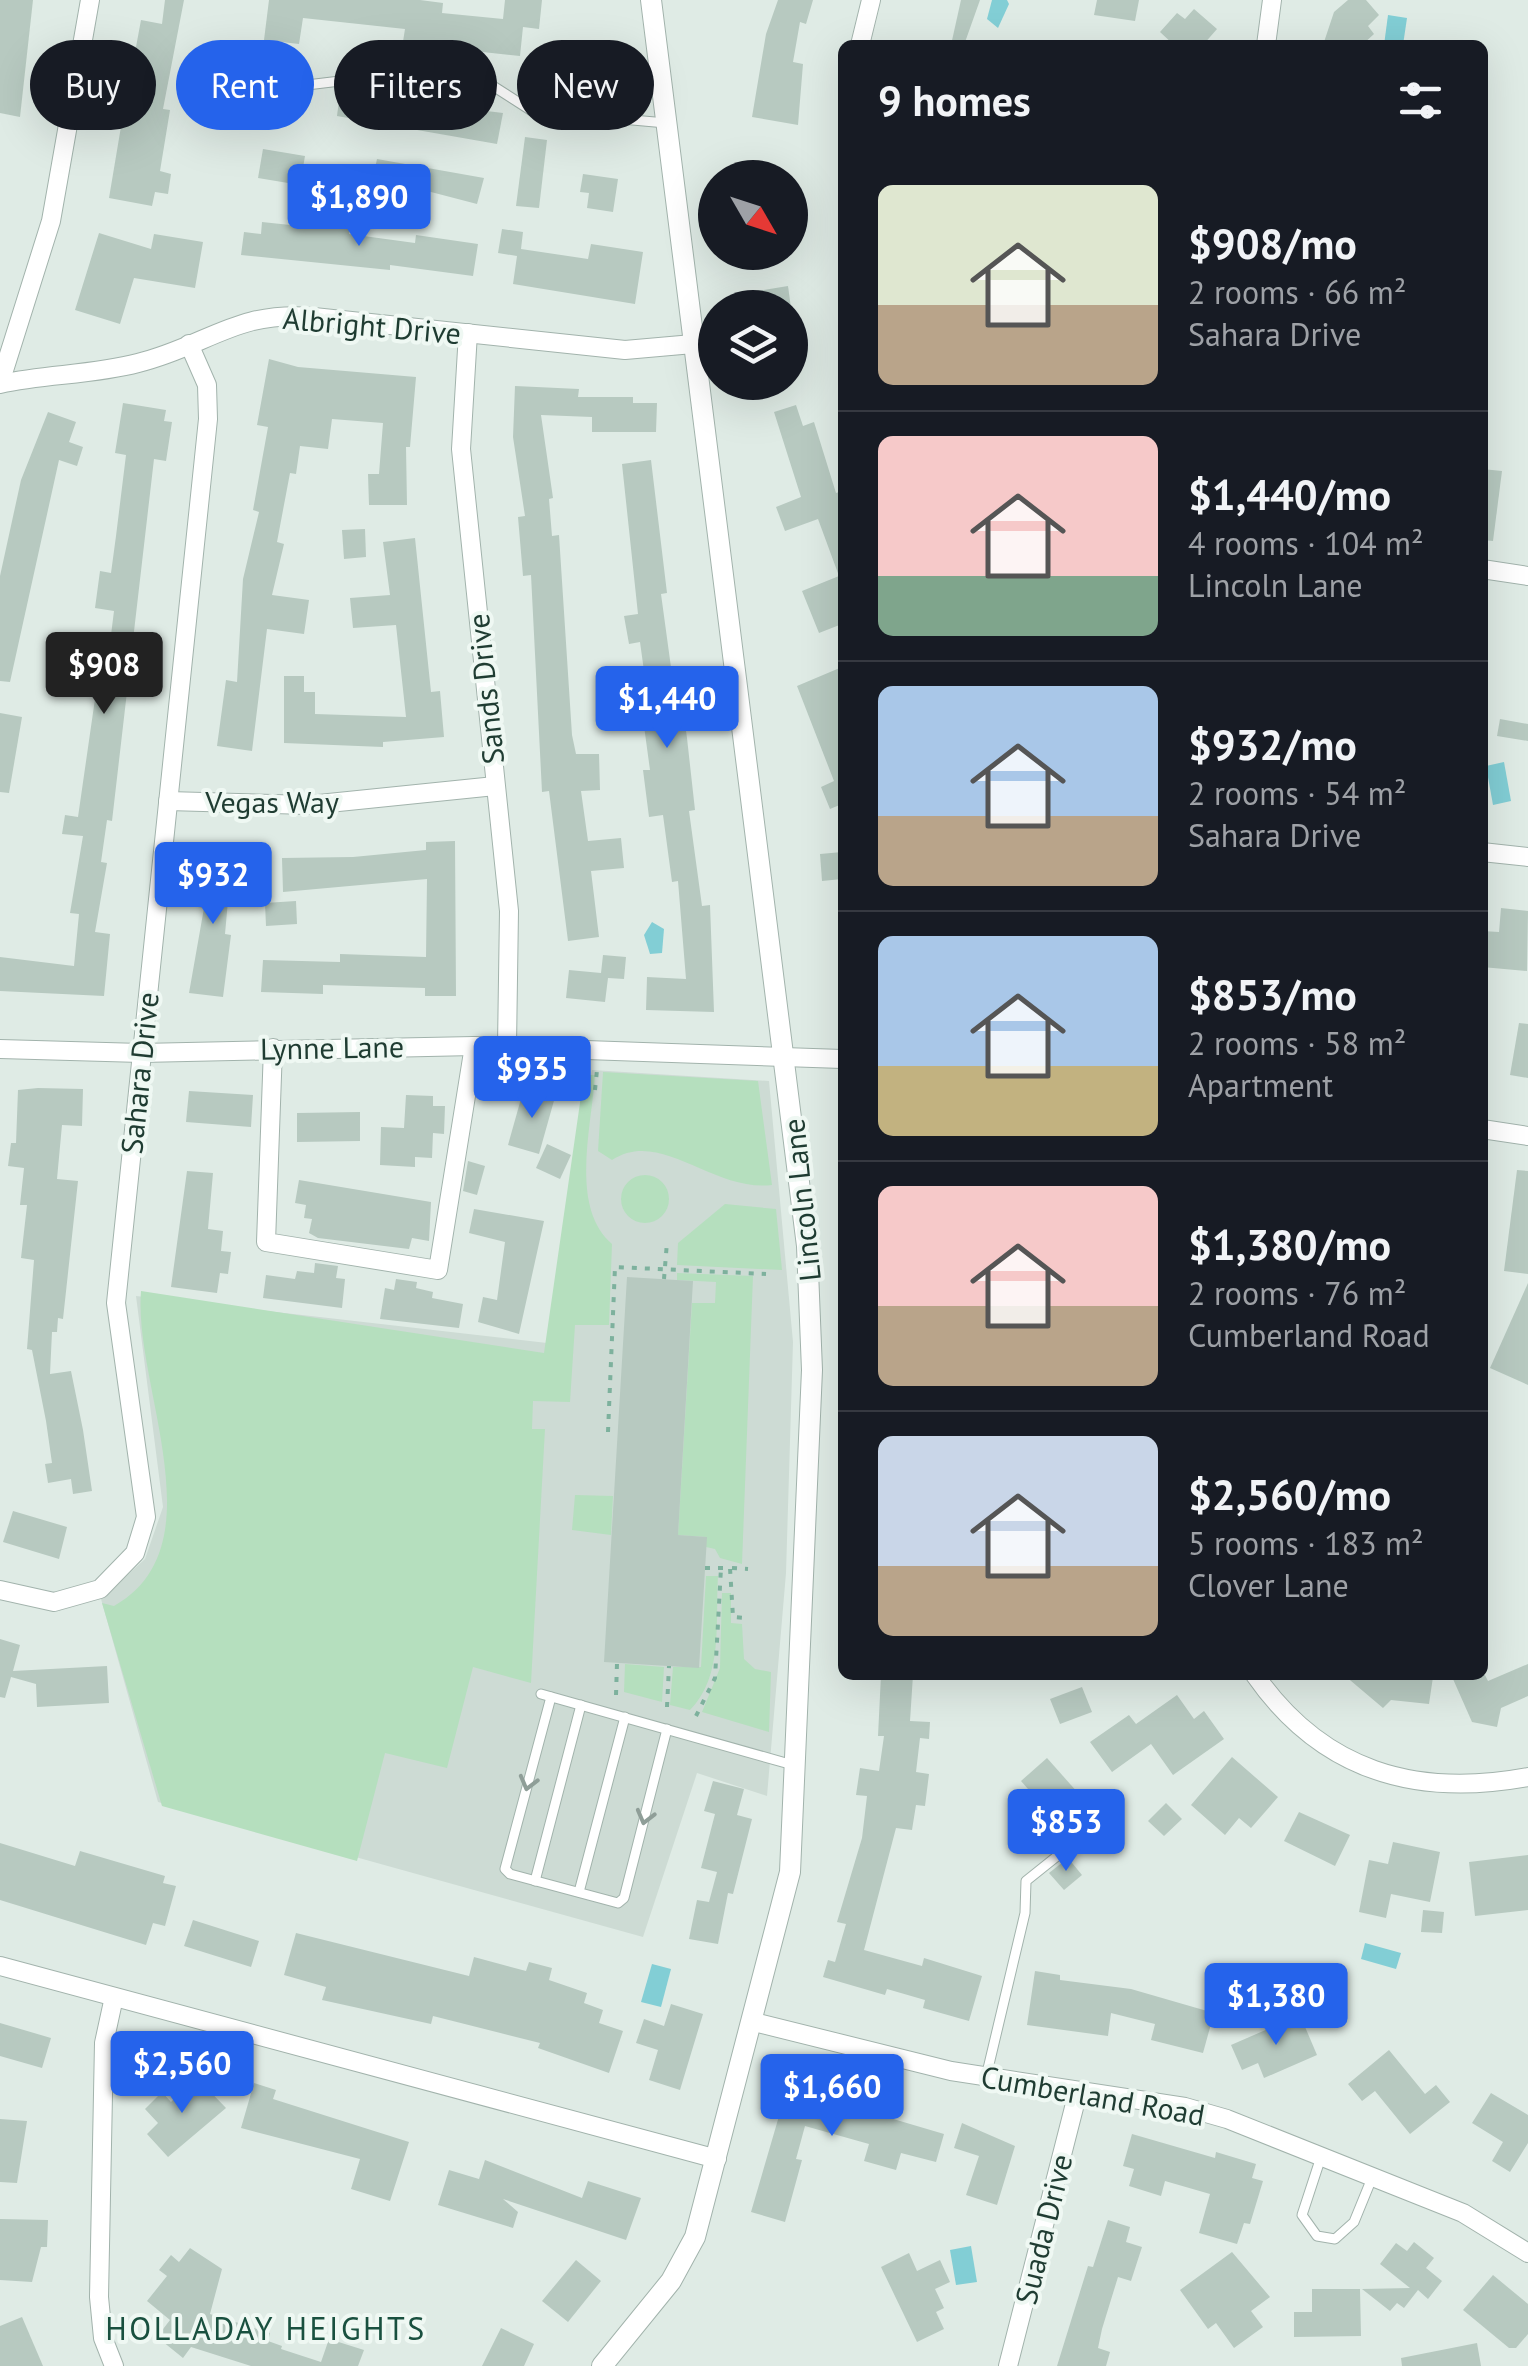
<!DOCTYPE html>
<html lang="en">
<head>
<meta charset="utf-8">
<style>
  body { margin:0; font-family:"PT Sans",sans-serif; background:#20242c; color:#f1f3f6; height:100vh; display:flex; flex-direction:column; font-size:38px; white-space:nowrap }
  * { box-sizing:border-box; margin:0 }
  p { font-size:32px; color:#9ea1a6 }
  .icon { flex:none; width:55px; height:55px; fill:none; stroke:currentColor; stroke-width:2; stroke-linecap:round; stroke-linejoin:round }
  .map { position:relative; flex:1; overflow:hidden }
  .drawer { position:absolute; left:838px; top:40px; width:650px; height:1640px; display:flex; flex-direction:column; background:#171b24; border-radius:15px; box-shadow:0 10px 40px #0002 }
  .drawer>* { flex:none }
  .hud { position:absolute; left:30px; top:40px; width:658px; height:90px; display:flex; gap:20px }
  .needle { width:65px; rotate:129deg }
  .fabs { position:absolute; left:698px; top:160px; display:grid; gap:20px }
  .fabs a { display:grid; place-items:center; width:110px; height:110px; border-radius:50%; background:#171b24; box-shadow:0 10px 40px #0002; font-size:50px }
  .price { position:absolute; translate:-50% -85px; padding:0 22px; border-radius:10px; background:#2563eb; color:#fff; font-size:32px; line-height:65px; filter:drop-shadow(0 2px 5px #0008) }
  .price::after { content:''; position:absolute; left:50%; top:60px; width:30px; height:22px; margin-left:-15px; background:inherit; clip-path:polygon(0 0,100% 0,50% 100%) }
  .price.current { background:#222; color:#fff }
  ul { padding:0; list-style:none }
  li { display:flex; align-items:center; gap:30px; height:250px; padding:0 40px }
  li+li { border-top:2px solid #363941 }
  li span { display:grid; place-items:center; flex:none; width:280px; height:200px; border-radius:15px; color:#555 }
  li>.icon { margin-inline-start:auto }
  span .icon { width:120px; height:120px; fill:#fffc; stroke-width:1 }
  li b { font-size:42px }
  h2 { display:flex; justify-content:space-between; align-items:center; height:120px; padding:0 40px; font-size:42px }
  .pill { padding:0 35px; border-radius:45px; background:#171b24; box-shadow:0 10px 40px #0002; font-size:35px; line-height:90px }
  .pill.current { background:#2563eb; color:#fff }
  .map>svg:first-child { display:block }
</style>
</head>
<body>
<div class="map">
<svg width="1528" height="2366" viewBox="0 0 1528 2366">
  <rect width="100%" height="100%" fill="#dfebe5"/>
  <!-- built -->
  <path fill="#cddbd4" d="M592 1070 769 1081 793 1342 786 1573 767 1796 697 1773 643 1937 158 1802 101 1599 145 1559 163 1507 136 1296 547 1343Z"/>
  <!-- green -->
  <g fill="#b5dfbe">
    <path d="M603 1072 758 1081 772 1185C712 1192 661 1128 612 1160L598 1151Z"/>
    <path d="M584 1075H595C592 1126 569 1207 612 1244L609 1325H575L570 1402 533 1401 532 1429H545L531 1683 473 1667 447 1768 385 1753 357 1861 162 1806 102 1603 114 1606C220 1546 133 1385 141 1291L544 1353Z"/>
    <circle cx="645" cy="1199" r="24"/>
    <path d="M725 1204 776 1209 782 1270 677 1265 678 1243Z"/>
    <path d="M677 1273 753 1276 742 1564 720 1558 715 1549 706 1547V1537L678 1535 692 1303H715L716 1282 677 1280Z"/>
    <path d="M575 1495 613 1496 611 1535 572 1530Z"/>
    <path d="M706 1576H718C715 1621 724 1676 690 1710L670 1705 673 1667H701Z"/>
    <path d="M722 1593H731V1623L742 1624 744 1659 755 1669 771 1672 769 1732 702 1712 720 1668Z"/>
    <path d="M625 1664 664 1667 662 1702 624 1692Z"/>
  </g>
  <!-- water -->
  <g fill="#82ced5">
    <path d="M992 0H1007L1009 4 998 28 987 19Z"/>
    <path d="M1388 15 1407 18 1403 45H1384Z"/>
    <path d="M1504 762 1511 801 1493 805 1486 766Z"/>
    <path d="M652 922 664 929 662 953 650 954 644 935Z"/>
    <path d="M1365 1943 1401 1953 1396 1969 1361 1959Z"/>
    <path d="M652 1964 671 1969 661 2007 641 2002Z"/>
    <path d="M971 2246 977 2282 956 2285 950 2250Z"/>
  </g>
  <!-- building -->
  <g fill="#b7c9c0">
    <path d="M0 0H33L20 117 0 113Z"/>
    <path d="M165 0H184L163 109 170 110 160 171 171 174 168 194 155 192 152 206 109 198 130 73 124 72 130 45 136 47 141 20 162 24Z"/>
    <path d="M269 0H420L443 3 442 13 503 19 505 0H542L539 29 523 27 520 56 437 47 436 59 401 54 405 29 303 18 299 44 264 40Z"/>
    <path d="M778 0H813L806 24 800 22 793 62 803 64 798 125 752 117 766 34Z"/>
    <path d="M961 0H980L964 45H951Z"/>
    <path d="M1097 0H1139L1135 21 1094 15Z"/>
    <path d="M1348 0H1366L1379 15 1368 26 1374 34 1362 45H1323L1334 12Z"/>
    <path d="M1194 9 1217 29 1203 45H1174L1160 32 1177 13 1185 19Z"/>
    <path d="M340 93 503 113 497 144 337 116Z"/>
    <path d="M525 137 547 140 539 208 516 206Z"/>
    <path d="M263 149 305 156 300 185 258 178Z"/>
    <path d="M377 159 484 178 477 204 408 186 406 194 371 187Z"/>
    <path d="M583 174 618 179 613 212 587 208 589 193 580 192Z"/>
    <path d="M262 222 328 229 329 222 350 225 349 234 415 243 416 235 478 244 473 276 390 265V270L241 255 244 232 261 234Z"/>
    <path d="M502 229 523 232 521 249 588 259 591 244 643 252 635 304 513 284 517 256 498 253Z"/>
    <path d="M99 233 151 249 154 234 203 242 195 288 134 278 120 324 75 310Z"/>
    <path d="M788 286 791 308H759L757 291Z"/>
    <path d="M269 359 298 367 416 377 410 447H406L407 505H369L368 474H379L383 423 332 419 328 449 300 446 296 474 290 473 277 542 284 544 272 595 309 600 304 634 267 629 252 751 217 746 226 680 237 682 243 579 259 512 253 510 268 427 257 425Z"/>
    <path d="M515 386 579 389 578 397H633V403H657L656 432H592V417L541 415 553 498 549 499 552 536 559 535 572 735 576 754H599L600 790 581 791 588 841 621 838 624 868 591 871 599 937 568 941 549 791 542 792 531 575 523 576 518 517 525 516 513 437Z"/>
    <path d="M123 403 166 410 164 421 172 422 166 461 154 459 112 821 107 820 101 862 107 863 95 932 110 934 104 996 0 991V957L74 966 79 914 70 913 83 836 62 834 65 815 78 817 97 685 79 683 83 648 109 651 114 611 95 608 100 571 111 573 116 536 126 455 115 453Z"/>
    <path d="M796 405 803 426 814 422 836 493 842 491V624L819 633 802 591 839 576 818 519 785 531 776 507 801 497 774 412Z"/>
    <path d="M48 412 76 422 69 442 83 447 77 466 59 460 10 682 0 681V576L21 480Z"/>
    <path d="M651 460 667 593 661 594 673 682 679 681 687 738 695 810 689 811 702 906 710 905 714 1012 646 1010 647 977 686 979 678 881 672 882 663 815 649 817 643 770H650L644 726 657 724 649 671H644L640 642 629 644 624 616 638 614 622 464Z"/>
    <path d="M1482 469 1502 471 1493 541 1482 540Z"/>
    <path d="M365 529 366 557 344 559 342 530Z"/>
    <path d="M415 538 431 692 440 691 444 737 383 742V747L284 743V676H304V692H315V714L406 717 396 625 353 628 350 598 390 595 383 542Z"/>
    <path d="M842 667V804L830 809 821 787 834 781 797 686Z"/>
    <path d="M0 713 22 717 9 793 0 792Z"/>
    <path d="M1500 719 1528 724V741L1497 736Z"/>
    <path d="M455 841 456 996H425V988L323 985V994L261 992 263 960 340 962V954L426 957 427 879 283 892 282 858 353 857 426 850V842Z"/>
    <path d="M842 852V879L822 881 820 854Z"/>
    <path d="M203 853 232 856 225 934 231 935 223 997 189 993 204 908 198 907Z"/>
    <path d="M296 901 297 924 266 926 265 903Z"/>
    <path d="M1501 908 1528 911 1527 971 1482 967V931L1499 932Z"/>
    <path d="M603 955 626 957 624 979 608 978 605 1002 566 998 569 970 601 973Z"/>
    <path d="M1519 1023 1528 1024V1078L1510 1075Z"/>
    <path d="M38 1088 83 1089 82 1126 62 1125 57 1179 78 1181 63 1319 58 1318 57 1332H52L50 1374 71 1371 83 1430 92 1491 73 1494 71 1479 48 1483 45 1464 52 1463 46 1421 32 1350 27 1349 34 1260 21 1258 27 1205H20L24 1168 8 1166 11 1143H16L18 1090Z"/>
    <path d="M524 1088 555 1097 539 1154 508 1145Z"/>
    <path d="M189 1091 253 1095 251 1127 186 1122Z"/>
    <path d="M406 1095 433 1096V1106H445L444 1134 433 1133 432 1158 415 1157V1167L380 1165 381 1127 404 1128Z"/>
    <path d="M360 1112V1141L297 1142V1113Z"/>
    <path d="M547 1144 571 1155 560 1179 536 1168Z"/>
    <path d="M468 1161 485 1166 477 1195 463 1191Z"/>
    <path d="M1517 1170 1528 1171V1274L1504 1271Z"/>
    <path d="M187 1171 213 1173 208 1229 223 1231 221 1251 231 1252 228 1274 220 1273 217 1293 171 1287Z"/>
    <path d="M299 1180 431 1202 429 1241 412 1238 409 1249 318 1238 309 1233 312 1219 304 1218 306 1205 295 1203Z"/>
    <path d="M474 1209 544 1221 519 1334 478 1322 483 1297 497 1300 505 1242 469 1233Z"/>
    <path d="M315 1263 338 1266 336 1278 345 1279 342 1308 263 1298 266 1275 295 1279 297 1271 314 1273Z"/>
    <path d="M627 1277 693 1281 678 1535 707 1537 699 1668 604 1662Z"/>
    <path d="M396 1279 417 1282 416 1288 433 1292 432 1298 463 1304 459 1328 380 1319 385 1288 394 1290Z"/>
    <path d="M1528 1283V1385L1490 1368Z"/>
    <path d="M13 1511 67 1527 59 1559 3 1542Z"/>
    <path d="M0 1639 20 1645 13 1671 107 1666 109 1703 37 1707 36 1684 11 1677 5 1698 0 1697Z"/>
    <path d="M1528 1664V1696L1501 1708 1497 1727 1472 1722 1453 1679 1485 1675 1488 1681Z"/>
    <path d="M881 1675H913L910 1721 930 1722 929 1739 920 1738 916 1772 929 1774 925 1806 916 1805 912 1830 896 1828 864 1950 922 1966 924 1958 982 1976 969 2021 923 2008 925 2000 887 1989 885 1995 823 1977 828 1960 835 1962 846 1924 837 1922 862 1838 867 1796 856 1795 860 1768 879 1771 884 1736H878Z"/>
    <path d="M1344 1675 1433 1677 1429 1704 1391 1700 1383 1708Z"/>
    <path d="M1082 1687 1092 1712 1060 1724 1050 1699Z"/>
    <path d="M1177 1695 1194 1719 1204 1711 1224 1739 1173 1775 1151 1744 1112 1772 1090 1742 1129 1715 1136 1724Z"/>
    <path d="M1232 1757 1278 1797 1251 1828 1239 1818 1225 1835 1191 1805Z"/>
    <path d="M1047 1758 1110 1829 1084 1853 1021 1781Z"/>
    <path d="M713 1781 744 1789 737 1815 752 1819 733 1894 728 1893 718 1944 689 1939 697 1900 709 1902 717 1872 701 1868 715 1814 704 1811Z"/>
    <path d="M1166 1803 1182 1819 1164 1836 1148 1821Z"/>
    <path d="M1299 1812 1350 1835 1335 1866 1284 1841Z"/>
    <path d="M1393 1842 1440 1852 1430 1902 1391 1894 1386 1918 1359 1912 1369 1860 1388 1864Z"/>
    <path d="M0 1843 75 1866 80 1851 165 1876 163 1883 176 1886 165 1926 153 1923 146 1945 0 1900Z"/>
    <path d="M1528 1855V1910L1475 1916 1469 1862Z"/>
    <path d="M1068 1858 1082 1875 1064 1890 1049 1873Z"/>
    <path d="M1423 1910 1444 1912 1442 1933 1421 1932Z"/>
    <path d="M193 1920 259 1941 251 1967 184 1946Z"/>
    <path d="M296 1933 469 1976 474 1957 526 1971 529 1962 552 1968 549 1980 587 1993 584 2003 603 2010 599 2023 623 2031 609 2073 538 2048 540 2043 433 2016 431 2024 322 2000 326 1987 284 1975Z"/>
    <path d="M1035 1971 1060 1975V1980L1131 1989 1214 2013 1203 2053 1151 2040 1155 2024 1111 2013 1108 2036 1027 2025Z"/>
    <path d="M671 2004 703 2014 680 2090 649 2080 658 2050 636 2043 644 2019 664 2026Z"/>
    <path d="M1300 2015 1317 2055 1264 2078 1258 2063 1242 2070 1231 2045Z"/>
    <path d="M0 2023 51 2038 42 2068 0 2056Z"/>
    <path d="M1389 2050 1425 2094 1436 2085 1450 2102 1410 2134 1375 2091 1362 2101 1348 2084Z"/>
    <path d="M791 2075 860 2093 856 2108 944 2134 936 2162 901 2153 896 2170 864 2161 869 2144 805 2126 796 2159 802 2160 785 2222 751 2212Z"/>
    <path d="M196 2077 226 2108 168 2157 147 2134 158 2123 145 2109 162 2092 171 2102Z"/>
    <path d="M254 2083 276 2090 273 2099 409 2142 390 2201 351 2189 360 2159 241 2128Z"/>
    <path d="M1491 2093 1528 2115V2143L1510 2172 1492 2161 1503 2142 1472 2123Z"/>
    <path d="M0 2119 27 2121 17 2183 0 2182Z"/>
    <path d="M962 2123 1015 2146 997 2205 966 2195 979 2156 954 2148Z"/>
    <path d="M1132 2134 1215 2158 1216 2152 1256 2164 1252 2178 1263 2181 1250 2224 1244 2223 1237 2244 1199 2233 1210 2194 1165 2181 1161 2196 1129 2186 1134 2169 1123 2166Z"/>
    <path d="M485 2160 582 2198 588 2181 641 2198 626 2240 503 2199 518 2212 513 2228 438 2205 449 2170 479 2179Z"/>
    <path d="M0 2219 48 2220 47 2247H41L32 2282 0 2280Z"/>
    <path d="M1108 2220 1130 2227 1126 2242 1142 2247 1131 2281 1118 2277 1102 2329 1098 2348 1110 2352 1106 2366H1057L1088 2266 1093 2267Z"/>
    <path d="M1414 2242 1434 2258 1426 2268 1442 2281 1428 2299 1418 2290 1404 2308 1397 2303 1390 2311 1362 2289 1410 2288 1380 2264 1396 2243 1407 2251Z"/>
    <path d="M190 2248 222 2269 210 2314 270 2333 268 2341 282 2346 281 2349 321 2362 329 2339 364 2350 358 2366H251L191 2347 183 2358 157 2337 170 2320 147 2301 167 2276 159 2270 171 2255 179 2262Z"/>
    <path d="M1232 2252 1270 2297 1251 2311 1263 2327 1234 2348 1216 2323 1208 2329 1180 2290Z"/>
    <path d="M909 2253 917 2271 940 2260 950 2282 935 2289 944 2308 936 2312 944 2329 917 2342 881 2267Z"/>
    <path d="M576 2260 601 2281 568 2322 542 2301Z"/>
    <path d="M1493 2275 1528 2304V2334L1516 2348H1509L1463 2310Z"/>
    <path d="M1312 2289H1360L1361 2336 1294 2337V2312H1312Z"/>
    <path d="M22 2317 43 2366H0V2326Z"/>
    <path d="M501 2328 534 2344 524 2366H482Z"/>
    <path d="M1477 2343 1481 2366H1402L1401 2358Z"/>
  </g>
  <g fill="none" stroke-linecap="round" stroke-linejoin="round">
    <!-- service casing -->
    <g stroke="#a2b3ac" stroke-width="11">
      <g id="service">
        <path d="M282 88 365 78 493 86 532 111 666 123"/>
        <path d="M541 1694 793 1765"/>
        <path d="M551 1697 505 1869 510 1874 618 1903 624 1898 667 1729"/>
        <path d="M535 1881 581 1705"/>
        <path d="M579 1892 625 1717"/>
        <path d="M986 2077 1025 1913 1026 1881 1066 1849"/>
        <path d="M1321 2157 1302 2215 1317 2236 1335 2239 1354 2222 1372 2178"/>
      </g>
    </g>
    <!-- minor casing -->
    <g stroke="#a2b3ac" stroke-width="20">
      <g id="minor">
        <path d="M860 45 871 0"/>
        <path d="M1266 45 1272 0"/>
        <path d="M468 333 461 449 509 911 507 1046"/>
        <path d="M0 383 51 221 90 0"/>
        <path d="M0 384C45 374 93 375 138 363 207 346 236 310 314 317L625 350 693 344"/>
        <path d="M1482 569 1528 576"/>
        <path d="M168 801 309 805 495 786"/>
        <path d="M1482 852 1528 857"/>
        <path d="M273 1048 266 1242 438 1270 474 1046"/>
        <path d="M0 1049 141 1053 474 1046 842 1059"/>
        <path d="M1482 1129 1528 1136"/>
        <path d="M0 1590 54 1602 100 1589 135 1553 146 1517 116 1303 208 419 207 385 189 344"/>
        <path d="M1255 1675C1322 1771 1415 1798 1528 1777"/>
        <path d="M0 1966 717 2159"/>
        <path d="M754 2022 951 2071 1185 2107 1227 2119 1463 2213 1528 2253"/>
        <path d="M114 2366 103 2338 99 2297 104 2043 114 1997"/>
        <path d="M1008 2366 1078 2092"/>
      </g>
    </g>
    <!-- tertiary casing -->
    <g stroke="#a2b3ac" stroke-width="22">
      <path id="tertiary" d="M602 2366 671 2281 695 2237 790 1872 812 1370 807 1246 651 0"/>
    </g>
    <!-- path -->
    <g stroke="#7db19d" stroke-width="4" stroke-dasharray="5 8" stroke-linecap="butt">
      <path d="M595 1090 597 1070"/>
      <path d="M664 1279 667 1242"/>
      <path d="M608 1432 615 1267 766 1274"/>
      <path d="M705 1568H730L733 1617 746 1618"/>
      <path d="M732 1568 748 1569"/>
      <path d="M616 1695 617 1663"/>
      <path d="M667 1707 669 1666"/>
      <path d="M696 1716 715 1678 721 1568"/>
    </g>
    <!-- service -->
    <use href="#service" stroke="#fff" stroke-width="9"/>
    <!-- minor -->
    <use href="#minor" stroke="#fff" stroke-width="18"/>
    <!-- tertiary -->
    <use href="#tertiary" stroke="#fff" stroke-width="20"/>
  </g>
  <!-- one-way arrows -->
  <defs><path id="oneway-chevron" d="M-2-3.5L2.5 0L-2 3.5" fill="none" stroke-width="1.6" stroke-linecap="round" stroke-linejoin="round" transform="scale(2.5)"/></defs>
  <g stroke="#8f9e98">
    <use href="#oneway-chevron" transform="translate(528 1783) rotate(105)"/>
    <use href="#oneway-chevron" transform="translate(645 1817) rotate(105)"/>
  </g>
  <g text-anchor="middle" dominant-baseline="central" stroke-width="8" stroke-linejoin="round" paint-order="stroke">
    <!-- street labels -->
    <g font-size="30" fill="#1f3c32" stroke="#eff8f3">
      <text transform="translate(372 325) rotate(5)">Albright Drive</text>
      <text transform="translate(485 689) rotate(-96)">Sands Drive</text>
      <text x="272" y="801">Vegas Way</text>
      <text transform="translate(332 1047) rotate(-1)">Lynne Lane</text>
      <text transform="translate(139 1073) rotate(-84)">Sahara Drive</text>
      <text transform="translate(801 1200) rotate(-96)">Lincoln Lane</text>
      <text transform="translate(1093 2095) rotate(10)">Cumberland Road</text>
      <text transform="translate(1043 2229) rotate(-76)">Suada Drive</text>
    </g>
    <!-- neighbourhood labels -->
    <g font-size="32" letter-spacing="2.5" fill="#19503f" stroke="#eff8f3">
      <text x="266" y="2328">HOLLADAY HEIGHTS</text>
    </g>
  </g>
</svg>
<div class="fabs">
<a><svg class="needle" viewBox="-14 -14 28 28"><path d="M0-13l5 13h-10z" fill="#e53935"/><path d="M0 13l5-13h-10z" fill="#9ea1a6"/></svg></a>
<a><svg class="icon" aria-label="layers" viewBox="0 0 24 24"><path d="M12 4l9 5-9 5-9-5zM3 14l9 5 9-5"/></svg></a>
</div>
<b class="price" style="left:359px;top:249px">$1,890</b>
<b class="price current" style="left:104px;top:717px">$908</b>
<b class="price" style="left:667px;top:751px">$1,440</b>
<b class="price" style="left:213px;top:927px">$932</b>
<b class="price" style="left:532px;top:1121px">$935</b>
<b class="price" style="left:1066px;top:1874px">$853</b>
<b class="price" style="left:1276px;top:2048px">$1,380</b>
<b class="price" style="left:182px;top:2116px">$2,560</b>
<b class="price" style="left:832px;top:2139px">$1,660</b>
<div class="hud">
<a class="pill">Buy</a>
<a class="pill current">Rent</a>
<a class="pill">Filters</a>
<a class="pill">New</a>
</div>
<section class="drawer">
<h2>9 homes<svg class="icon" aria-label="filters" viewBox="0 0 24 24"><path d="M4 7h16M4 17h16"/><circle cx="9" cy="7" r="2"/><circle cx="15" cy="17" r="2"/></svg></h2>
<ul>
<li><span style="background:linear-gradient(#dfe7d0 60%,#b9a48a 0)"><svg class="icon" aria-label="home" viewBox="0 0 24 24"><path d="M3 11l9-7 9 7M6 9v11h12V9"/></svg></span><div><b>$908/mo</b><p>2 rooms · 66 m²</p><p>Sahara Drive</p></div></li>
<li><span style="background:linear-gradient(#f6c9c9 70%,#7fa58c 0)"><svg class="icon" aria-label="home" viewBox="0 0 24 24"><path d="M3 11l9-7 9 7M6 9v11h12V9"/></svg></span><div><b>$1,440/mo</b><p>4 rooms · 104 m²</p><p>Lincoln Lane</p></div></li>
<li><span style="background:linear-gradient(#a9c7e8 65%,#b9a48a 0)"><svg class="icon" aria-label="home" viewBox="0 0 24 24"><path d="M3 11l9-7 9 7M6 9v11h12V9"/></svg></span><div><b>$932/mo</b><p>2 rooms · 54 m²</p><p>Sahara Drive</p></div></li>
<li><span style="background:linear-gradient(#a9c7e8 65%,#c2b280 0)"><svg class="icon" aria-label="home" viewBox="0 0 24 24"><path d="M3 11l9-7 9 7M6 9v11h12V9"/></svg></span><div><b>$853/mo</b><p>2 rooms · 58 m²</p><p>Apartment</p></div></li>
<li><span style="background:linear-gradient(#f6c9c9 60%,#b9a48a 0)"><svg class="icon" aria-label="home" viewBox="0 0 24 24"><path d="M3 11l9-7 9 7M6 9v11h12V9"/></svg></span><div><b>$1,380/mo</b><p>2 rooms · 76 m²</p><p>Cumberland Road</p></div></li>
<li><span style="background:linear-gradient(#c9d6e8 65%,#b9a48a 0)"><svg class="icon" aria-label="home" viewBox="0 0 24 24"><path d="M3 11l9-7 9 7M6 9v11h12V9"/></svg></span><div><b>$2,560/mo</b><p>5 rooms · 183 m²</p><p>Clover Lane</p></div></li>
</ul>
</section>
</div>
</body>
</html>
